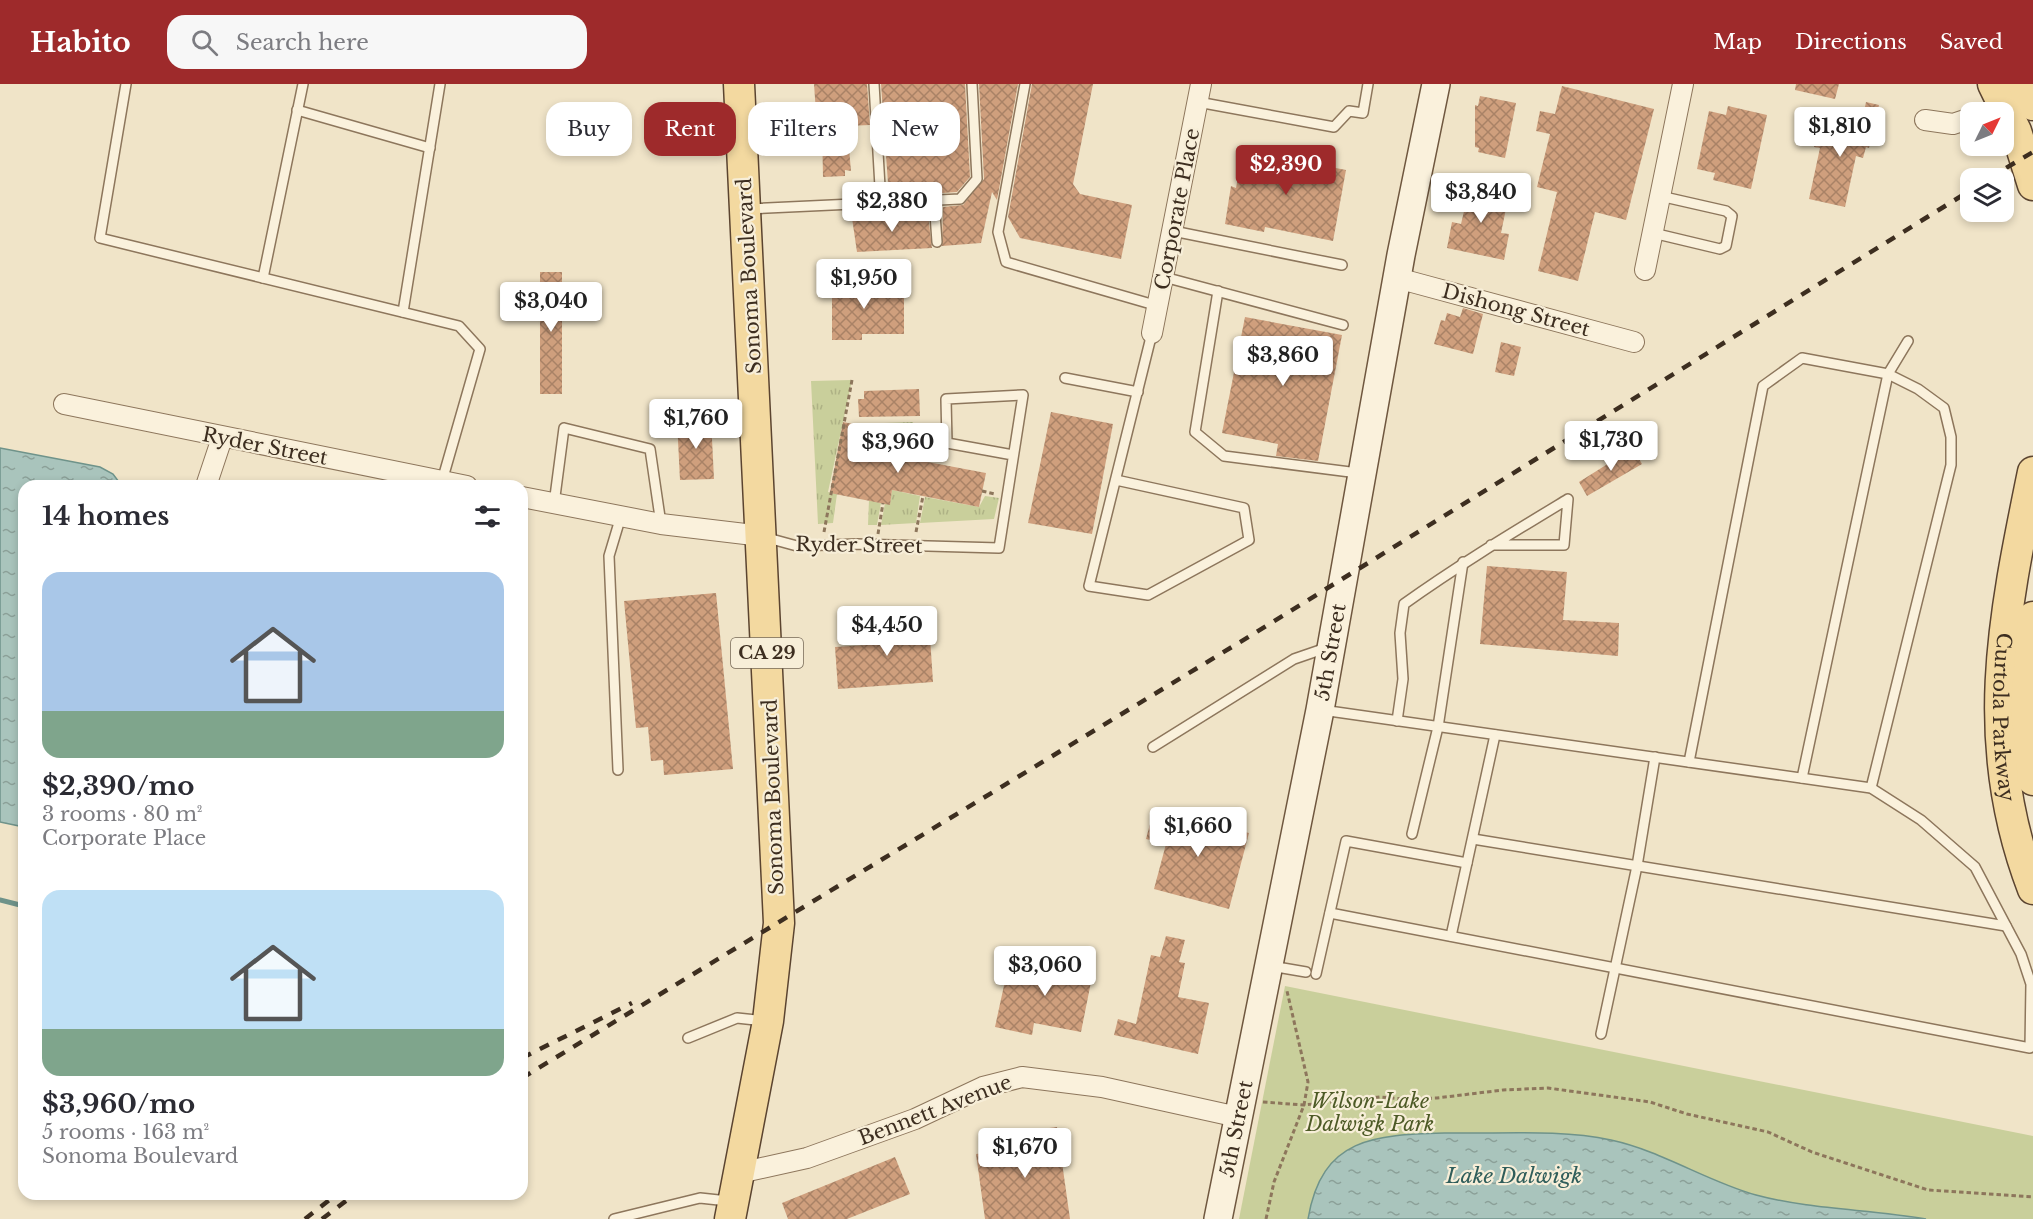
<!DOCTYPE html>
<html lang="en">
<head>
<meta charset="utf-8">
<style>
  body { margin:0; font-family:"Libre Baskerville",serif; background:#f7f7f7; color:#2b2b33; height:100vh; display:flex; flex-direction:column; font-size:22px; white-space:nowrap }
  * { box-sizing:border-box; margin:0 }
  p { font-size:20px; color:#7c7c81 }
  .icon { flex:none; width:33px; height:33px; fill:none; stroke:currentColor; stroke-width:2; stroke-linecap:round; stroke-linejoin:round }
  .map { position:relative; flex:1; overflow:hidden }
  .details { position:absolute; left:18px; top:396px; width:510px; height:720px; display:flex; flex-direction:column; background:#fff; border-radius:18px; box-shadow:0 3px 9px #0003 }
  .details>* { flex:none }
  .top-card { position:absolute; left:546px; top:18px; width:570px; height:54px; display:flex; gap:12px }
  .needle { width:39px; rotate:47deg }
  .controls { position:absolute; left:1960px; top:18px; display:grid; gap:12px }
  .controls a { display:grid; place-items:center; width:54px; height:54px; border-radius:12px; background:#fff; box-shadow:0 3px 9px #0003; font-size:30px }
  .price { position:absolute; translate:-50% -51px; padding:0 14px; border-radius:6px; background:#fff; color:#222; font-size:20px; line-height:39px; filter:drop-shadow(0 2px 3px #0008) }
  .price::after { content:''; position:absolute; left:50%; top:36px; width:18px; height:14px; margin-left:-9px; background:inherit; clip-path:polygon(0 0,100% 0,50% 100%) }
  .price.selected { background:#9e2a2b; color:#fff }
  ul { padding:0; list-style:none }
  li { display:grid; align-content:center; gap:12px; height:318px; padding:0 24px }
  li span { display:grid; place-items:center; height:186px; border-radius:18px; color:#555 }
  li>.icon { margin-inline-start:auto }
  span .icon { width:108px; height:108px; fill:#fffc; stroke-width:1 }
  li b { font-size:26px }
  h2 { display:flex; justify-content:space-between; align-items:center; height:72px; padding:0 24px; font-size:26px }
  .pill { padding:0 21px; border-radius:18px; background:#fff; box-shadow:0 3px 9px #0003; font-size:21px; line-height:54px }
  .pill.selected { background:#9e2a2b; color:#fff }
  header { display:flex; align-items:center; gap:36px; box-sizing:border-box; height:84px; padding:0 30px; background:#9e2a2b; color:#fff }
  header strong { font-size:28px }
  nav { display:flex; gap:33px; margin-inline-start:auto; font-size:21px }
  .search { width:420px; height:54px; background:#f7f7f7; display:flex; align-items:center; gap:15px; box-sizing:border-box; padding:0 21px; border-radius:18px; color:#7c7c81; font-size:22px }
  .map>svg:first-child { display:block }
</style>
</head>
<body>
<header>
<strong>Habito</strong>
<div class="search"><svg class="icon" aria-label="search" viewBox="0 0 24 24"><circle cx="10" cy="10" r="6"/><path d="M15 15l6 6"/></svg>Search here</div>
<nav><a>Map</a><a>Directions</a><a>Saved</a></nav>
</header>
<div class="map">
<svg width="2033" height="1135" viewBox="0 0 2033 1135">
  <defs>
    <pattern id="grass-tufts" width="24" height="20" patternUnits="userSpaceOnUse" patternTransform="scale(1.5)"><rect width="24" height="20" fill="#c9cf9b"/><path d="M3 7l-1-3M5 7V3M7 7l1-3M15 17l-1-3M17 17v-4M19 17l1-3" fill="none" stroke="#aeb285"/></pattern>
    <pattern id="water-ripples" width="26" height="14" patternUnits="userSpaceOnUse" patternTransform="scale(1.5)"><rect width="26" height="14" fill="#a9c4bc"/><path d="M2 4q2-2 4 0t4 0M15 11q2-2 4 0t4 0" fill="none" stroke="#8ba098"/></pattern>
    <pattern id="building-cross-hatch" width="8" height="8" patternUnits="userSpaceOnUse" patternTransform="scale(1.5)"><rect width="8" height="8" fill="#cf9f7d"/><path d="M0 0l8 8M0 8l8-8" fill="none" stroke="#a98266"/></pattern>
  </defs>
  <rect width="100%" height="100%" fill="#f0e4c8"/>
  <!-- grass -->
  <g fill="url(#grass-tufts)">
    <path d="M852 296 828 408 837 410 833 439 818 440 811 297Z"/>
    <path d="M913 338 914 356H885L884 339Z"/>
    <path d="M892 406 920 412 916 439 881 441 885 419 890 420Z"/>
    <path d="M985 412 999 414 994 435 920 439 925 413 979 423Z"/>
    <path d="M869 416 881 419 877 441H868Z"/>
  </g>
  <!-- green -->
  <path fill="#c9cf9b" d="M1285 902 2033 1052V1135H1239Z"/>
  <!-- water -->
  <g fill="url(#water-ripples)" stroke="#6f938a" stroke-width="1.5">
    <path d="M0 364 100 383 113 390 122 402H24V743L0 738Z"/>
    <path d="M1448 1049C1502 1050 1559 1045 1611 1056 1662 1067 1706 1097 1756 1111 1812 1126 1869 1125 1926 1135H1308C1322 1051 1377 1051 1448 1049Z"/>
  </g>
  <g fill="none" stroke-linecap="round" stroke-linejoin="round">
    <!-- stream -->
    <path stroke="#6f938a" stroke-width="5" d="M0 816 24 822"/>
  </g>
  <!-- building -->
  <g fill="url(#building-cross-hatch)">
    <path d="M814 0H867L870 41 847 42 851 87 845 86V92L823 93 822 43H817Z"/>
    <path d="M881 0H965L970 93 957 108 942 109V104L895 106 894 99H888Z"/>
    <path d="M979 0H1018L997 116 992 108 981 159 942 162 943 123 963 121 984 95Z"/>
    <path d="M1032 0H1093L1073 100 1080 110 1132 121 1121 175 1020 154 1008 133Z"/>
    <path d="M1796 0H1839L1835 15 1795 6Z"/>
    <path d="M1562 2 1654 25 1626 136 1595 128 1578 197 1538 187 1557 108 1537 103 1550 50 1536 47 1540 27 1555 30Z"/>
    <path d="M1480 12 1516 19 1505 74 1478 68 1479 64 1475 63V21L1478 22Z"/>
    <path d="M1866 18 1879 21 1869 64 1866 63 1863 74 1856 72 1845 123 1809 115 1820 64 1814 63 1819 39 1860 48Z"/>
    <path d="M1728 22 1767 31 1751 105 1713 96 1715 89 1697 85 1709 27 1726 31Z"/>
    <path d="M1243 66 1346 86 1333 157 1265 143 1264 148 1225 140 1231 102 1236 104Z"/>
    <path d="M1471 98 1500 105 1499 113 1508 115 1501 149 1509 150 1504 176 1447 164 1452 138 1461 140Z"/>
    <path d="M928 131 932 164 857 168 852 134Z"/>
    <path d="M832 186H855V208H904V250H862V256H832Z"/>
    <rect x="540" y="188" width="22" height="122"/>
    <path d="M1463 224 1483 230 1473 270 1434 260 1441 236 1445 237 1447 229 1460 233Z"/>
    <path d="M1245 233 1342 251 1318 377 1276 372 1278 360 1222 349Z"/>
    <path d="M1501 258 1521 263 1514 292 1495 288Z"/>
    <path d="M919 305 920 332 859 333 858 315H864V307Z"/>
    <path d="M1051 328 1113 340 1092 450 1028 439Z"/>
    <path d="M711 335 714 395 680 396 677 337Z"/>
    <path d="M843 338 868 343 864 366 986 389 979 423 892 406 890 421 830 409Z"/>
    <path d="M1633 364 1642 380 1587 412 1579 398Z"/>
    <path d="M1487 482 1567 488 1563 536 1619 539 1618 572 1480 560Z"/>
    <path d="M716 509 733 685 664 691 663 676 651 677 648 643 636 644 624 517Z"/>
    <path d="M929 538 933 598 838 605 835 563 866 561 865 542Z"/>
    <path d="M1154 725 1249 749 1229 825 1154 805 1166 760 1146 755Z"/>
    <path d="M1166 852 1185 856 1179 878 1185 879 1178 913 1209 919 1198 970 1114 951 1118 935 1136 940 1151 871 1160 873Z"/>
    <path d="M1046 873 1094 883 1081 948 1034 939 1032 951 995 943 1008 883 1043 890Z"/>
    <path d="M1057 1043 1070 1135H985L976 1070 1013 1065 1010 1049Z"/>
    <path d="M895 1073 910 1110 847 1135H788L782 1119Z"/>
  </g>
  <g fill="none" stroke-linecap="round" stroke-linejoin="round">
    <!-- lane casing -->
    <g stroke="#8d765c" stroke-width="12">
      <g id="lane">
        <path d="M126 0 100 154 459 242 480 265 442 397"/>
        <path d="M874 0 881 120"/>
        <path d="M1025 0 998 148 1006 178 1158 222"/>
        <path d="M1198 18 1334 43 1349 27 1363 29 1368 0"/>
        <path d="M297 26 430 64"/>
        <path d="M934 116 937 158"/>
        <path d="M748 125 960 115 977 95 972 0"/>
        <path d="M1173 147 1342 181"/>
        <path d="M1653 149 1720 165 1726 162 1732 132 1726 127 1660 112"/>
        <path d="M1164 193 1343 241"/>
        <path d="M263 194 303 0"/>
        <path d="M1218 207 1195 348 1224 372 1358 389"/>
        <path d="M403 228 440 0"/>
        <path d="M1065 294 1138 308"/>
        <path d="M1116 396 1244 424 1249 456 1148 511 1089 502 1152 249"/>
        <path d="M554 420 564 344 650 365 661 440"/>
        <path d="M764 453 797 462 857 460 999 464 1023 311 946 315 947 359 1013 371"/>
        <path d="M1322 626 1871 704 1921 736 1975 783 2021 870 2031 900 2030 964 1330 829"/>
        <path d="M1397 637 1403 595 1400 549 1404 520C1457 482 1512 449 1568 415L1564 461H1491"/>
        <path d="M1153 663 1294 575 1326 564"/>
        <path d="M1689 678 1763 302 1802 274 1888 290 1918 305 1944 324 1951 353V381L1871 704"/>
        <path d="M618 686 609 472 621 432"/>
        <path d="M1802 694 1888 290 1908 257"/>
        <path d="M1412 750 1438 643 1463 478"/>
        <path d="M1473 755 2006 842"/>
        <path d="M1451 852 1495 651"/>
        <path d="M1271 882 1306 888"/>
        <path d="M1316 890 1346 757 1467 779"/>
        <path d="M1601 950 1637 782 1655 673"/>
        <path d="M688 954 737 934 765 937"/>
        <path d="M614 1135 700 1114 728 1117"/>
      </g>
    </g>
    <!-- street casing -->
    <g stroke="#8d765c" stroke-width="22">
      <g id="street">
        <path d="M1925 36 1953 40 1971 34"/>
        <path d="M1645 186 1683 0"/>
        <path d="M1397 194 1634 258"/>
        <path d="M1152 249 1201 0"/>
        <path d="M64 320 467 402"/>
        <path d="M206 402 222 354"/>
        <path d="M522 413 661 440 762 452"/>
        <path d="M739 1089 807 1074 915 1035 983 1003 1022 993 1102 1003 1238 1033"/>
      </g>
    </g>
    <!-- secondary casing -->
    <g stroke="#6f573f" stroke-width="30">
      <g id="secondary">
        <path id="s1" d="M1218 1135 1320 626 1401 171 1436 0"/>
      </g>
    </g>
    <!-- primary casing -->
    <g stroke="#5b4430" stroke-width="33">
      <g id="primary">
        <path d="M1993 0 2016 47 2033 101"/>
        <path d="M2023 0 2033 21"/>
        <path id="s2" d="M2033 388C2003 534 1977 660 2033 805"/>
        <path d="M2033 533 2026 622 2033 696"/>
        <path d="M730 1135 768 937 779 839 739 0"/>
      </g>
    </g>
    <!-- path -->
    <g stroke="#8d765c" stroke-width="3" stroke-dasharray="4.5 3" stroke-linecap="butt">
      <path d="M982 407 995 410"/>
      <path d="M824 448 852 296"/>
      <path d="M916 448 923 412"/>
      <path d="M878 450 883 419"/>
      <path d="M1263 1018 1304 1021 1380 1013 1403 1015 1437 1014 1503 1006 1548 1004 1650 1018 1687 1030 1768 1048 1812 1068 1928 1106 2033 1113"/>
      <path d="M1266 1135 1274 1098 1304 1021 1308 998 1287 907"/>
    </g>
    <!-- lane -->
    <use href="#lane" stroke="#faf1dc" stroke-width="9"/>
    <!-- street -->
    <use href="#street" stroke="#faf1dc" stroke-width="20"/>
    <!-- secondary -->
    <use href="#secondary" stroke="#faf1dc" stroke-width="27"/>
    <!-- primary -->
    <use href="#primary" stroke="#f3d9a0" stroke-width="30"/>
    <!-- rail -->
    <g stroke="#3d2e20" stroke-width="4.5" stroke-dasharray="10 10" stroke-linecap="butt">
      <path d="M1989 94 2033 68"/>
      <path d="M522 974 632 919"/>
      <path d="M522 994 1250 552 1971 106"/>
      <path d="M305 1135 337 1110"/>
      <path d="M322 1135 355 1110"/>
    </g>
  </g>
  <g text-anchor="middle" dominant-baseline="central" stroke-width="4.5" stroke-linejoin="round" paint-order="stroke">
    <!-- shield labels -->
    <rect fill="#f7eed8" stroke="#756857" stroke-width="1.5" x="731" y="554" width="72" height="30" rx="4.5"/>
    <g font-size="18" font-weight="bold" fill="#3d2e20">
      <text x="767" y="569">CA 29</text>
    </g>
    <!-- street labels -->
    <g font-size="20" fill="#3d2e20" stroke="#f7eed8">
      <text transform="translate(1177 125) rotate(-79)">Corporate Place</text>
      <text transform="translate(749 192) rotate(-93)">Sonoma Boulevard</text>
      <text transform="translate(1516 226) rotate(15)">Dishong Street</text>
      <text transform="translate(265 362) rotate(11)">Ryder Street</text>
      <text transform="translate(859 461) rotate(1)">Ryder Street</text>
      <text stroke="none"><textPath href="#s1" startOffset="578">5th Street</textPath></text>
      <text stroke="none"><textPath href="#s2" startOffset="248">Curtola Parkway</textPath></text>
      <text transform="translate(773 713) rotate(-92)">Sonoma Boulevard</text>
      <text transform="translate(935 1026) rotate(-21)">Bennett Avenue</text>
      <text stroke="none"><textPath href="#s1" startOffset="92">5th Street</textPath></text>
    </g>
    <!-- park labels -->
    <g font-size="20" font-style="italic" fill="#4d5a26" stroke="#f7eed8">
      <text x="1370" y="1017">Wilson-Lake<tspan x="1370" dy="23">Dalwigk Park</tspan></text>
    </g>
    <!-- water labels -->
    <g font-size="21" font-style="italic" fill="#2f5d5a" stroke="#f7eed8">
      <text x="1514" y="1092">Lake Dalwigk</text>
    </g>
  </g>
</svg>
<div class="controls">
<a><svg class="needle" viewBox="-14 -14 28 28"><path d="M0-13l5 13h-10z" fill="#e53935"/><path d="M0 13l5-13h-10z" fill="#7c7c81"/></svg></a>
<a><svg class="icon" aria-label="layers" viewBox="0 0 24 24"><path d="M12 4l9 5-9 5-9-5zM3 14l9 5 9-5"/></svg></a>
</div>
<b class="price" style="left:1840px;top:74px">$1,810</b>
<b class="price selected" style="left:1286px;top:112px">$2,390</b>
<b class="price" style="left:1481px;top:140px">$3,840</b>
<b class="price" style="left:892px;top:149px">$2,380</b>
<b class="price" style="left:864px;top:226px">$1,950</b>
<b class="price" style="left:551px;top:249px">$3,040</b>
<b class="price" style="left:1283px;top:303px">$3,860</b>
<b class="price" style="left:696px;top:366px">$1,760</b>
<b class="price" style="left:1611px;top:388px">$1,730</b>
<b class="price" style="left:898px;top:390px">$3,960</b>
<b class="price" style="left:887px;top:573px">$4,450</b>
<b class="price" style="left:1198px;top:774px">$1,660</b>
<b class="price" style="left:1045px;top:913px">$3,060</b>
<b class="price" style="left:1025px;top:1095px">$1,670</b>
<div class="top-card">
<a class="pill">Buy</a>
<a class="pill selected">Rent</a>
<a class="pill">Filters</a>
<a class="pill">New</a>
</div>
<section class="details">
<h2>14 homes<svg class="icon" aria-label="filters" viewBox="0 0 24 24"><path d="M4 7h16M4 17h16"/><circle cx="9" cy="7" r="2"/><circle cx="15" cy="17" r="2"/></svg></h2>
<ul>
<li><span style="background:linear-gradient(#a9c7e8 75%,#7fa58c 0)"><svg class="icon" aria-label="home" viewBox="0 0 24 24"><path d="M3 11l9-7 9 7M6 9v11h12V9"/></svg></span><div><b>$2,390/mo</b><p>3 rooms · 80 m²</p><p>Corporate Place</p></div></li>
<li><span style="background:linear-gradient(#bfe0f5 75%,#7fa58c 0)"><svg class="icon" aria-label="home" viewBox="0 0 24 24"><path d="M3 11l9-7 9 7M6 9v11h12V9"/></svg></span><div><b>$3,960/mo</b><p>5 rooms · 163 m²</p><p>Sonoma Boulevard</p></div></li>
</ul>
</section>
</div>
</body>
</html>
